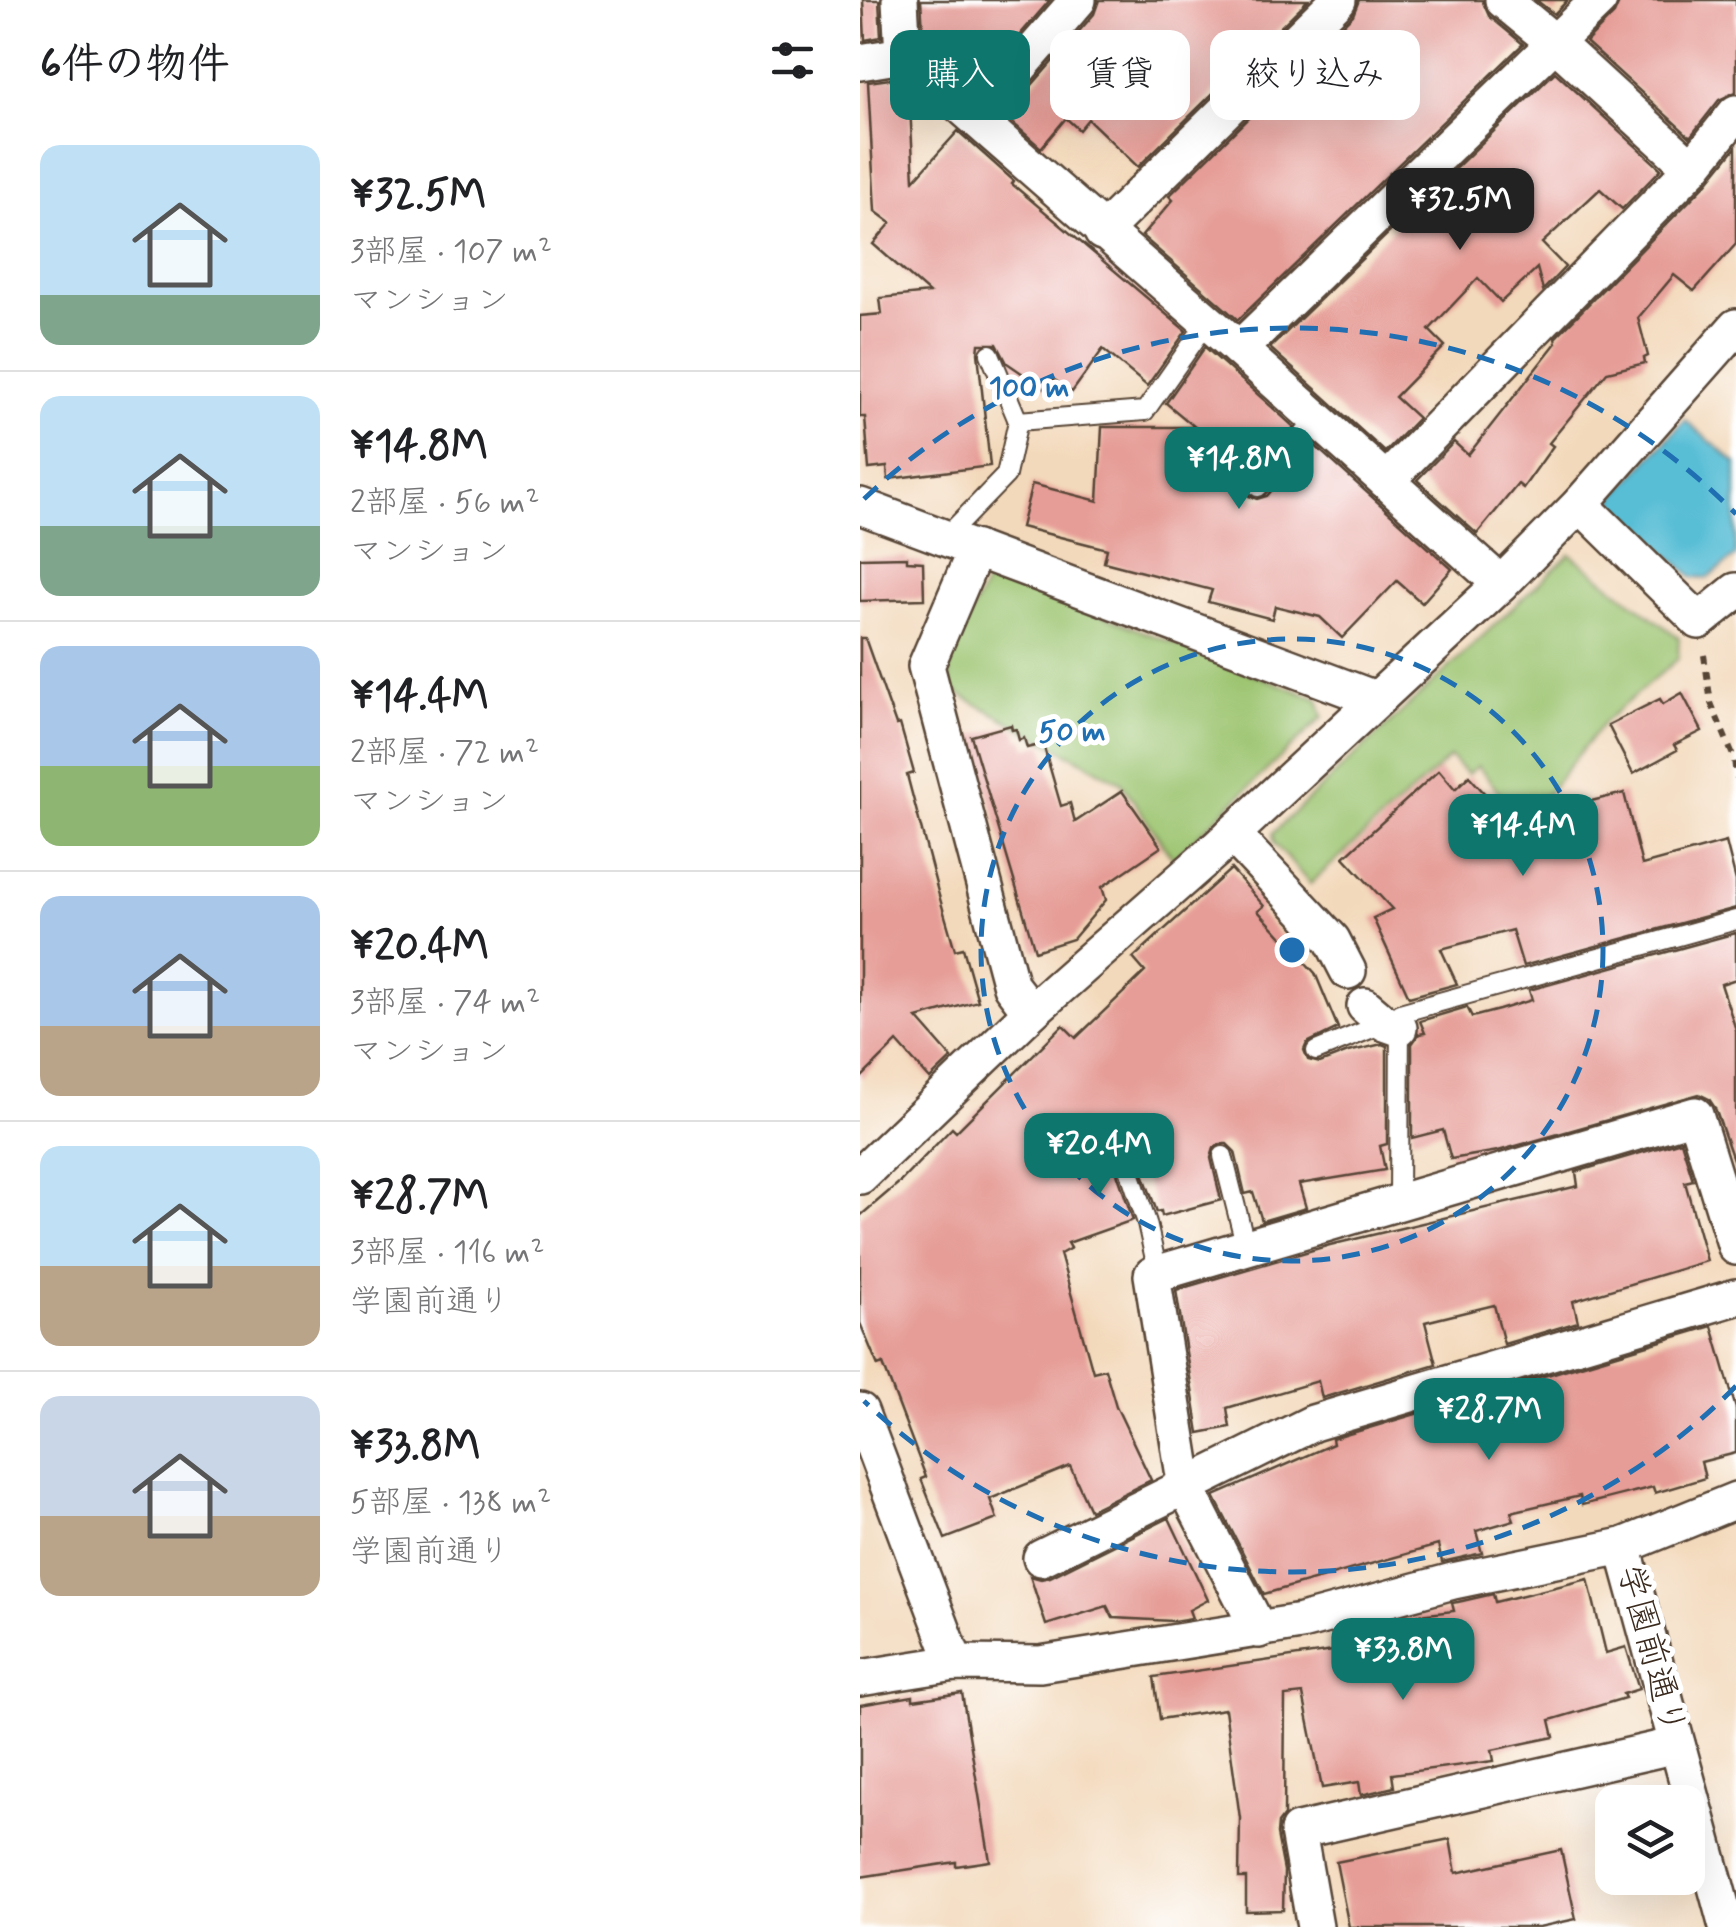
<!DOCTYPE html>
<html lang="ja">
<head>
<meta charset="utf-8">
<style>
  body { margin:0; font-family:Mynerve,"Klee One",sans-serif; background:#f2f2f2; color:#202124; height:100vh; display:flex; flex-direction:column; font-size:38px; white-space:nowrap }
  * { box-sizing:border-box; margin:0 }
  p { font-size:32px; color:#757577 }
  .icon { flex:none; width:55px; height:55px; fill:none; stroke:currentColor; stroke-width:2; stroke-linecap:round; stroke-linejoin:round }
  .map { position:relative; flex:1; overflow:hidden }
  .details { display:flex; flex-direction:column; background:#fff; width:860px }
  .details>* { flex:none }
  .banner { position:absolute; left:30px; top:30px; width:695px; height:90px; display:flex; gap:20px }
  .controls { position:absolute; left:735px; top:1785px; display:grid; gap:20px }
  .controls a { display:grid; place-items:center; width:110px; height:110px; border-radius:20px; background:#fff; box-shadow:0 10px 40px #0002; font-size:50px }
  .price { position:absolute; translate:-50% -85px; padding:0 22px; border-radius:20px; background:#0f766e; color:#fff; font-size:32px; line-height:65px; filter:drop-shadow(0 2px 5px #0008) }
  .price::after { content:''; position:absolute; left:50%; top:60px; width:30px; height:22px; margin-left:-15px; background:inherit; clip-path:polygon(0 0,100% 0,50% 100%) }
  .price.on { background:#222; color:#fff }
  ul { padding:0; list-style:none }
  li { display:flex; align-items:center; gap:30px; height:250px; padding:0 40px }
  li+li { border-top:2px solid #e0e0e0 }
  li span { display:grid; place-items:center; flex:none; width:280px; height:200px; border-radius:20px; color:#555 }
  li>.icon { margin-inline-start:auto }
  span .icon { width:120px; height:120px; fill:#fffc; stroke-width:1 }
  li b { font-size:42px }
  h2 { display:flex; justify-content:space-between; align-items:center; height:120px; padding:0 40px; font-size:42px }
  .pill { padding:0 35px; border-radius:20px; background:#fff; box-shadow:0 10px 40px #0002; font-size:35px; line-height:90px }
  .pill.on { background:#0f766e; color:#fff }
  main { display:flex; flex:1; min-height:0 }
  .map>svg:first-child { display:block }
</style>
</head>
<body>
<main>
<section class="details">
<h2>6件の物件<svg class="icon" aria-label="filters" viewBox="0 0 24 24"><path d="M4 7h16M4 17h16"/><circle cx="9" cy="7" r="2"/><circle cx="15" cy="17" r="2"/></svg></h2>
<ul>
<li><span style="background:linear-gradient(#bfe0f5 75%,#7fa58c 0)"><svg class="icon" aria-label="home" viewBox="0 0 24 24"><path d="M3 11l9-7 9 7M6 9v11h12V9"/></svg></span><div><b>¥32.5M</b><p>3部屋 · 107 m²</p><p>マンション</p></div></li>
<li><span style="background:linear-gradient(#bfe0f5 65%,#7fa58c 0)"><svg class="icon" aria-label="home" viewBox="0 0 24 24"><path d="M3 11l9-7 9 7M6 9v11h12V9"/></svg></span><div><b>¥14.8M</b><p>2部屋 · 56 m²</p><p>マンション</p></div></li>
<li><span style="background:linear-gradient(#a9c7e8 60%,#8fb573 0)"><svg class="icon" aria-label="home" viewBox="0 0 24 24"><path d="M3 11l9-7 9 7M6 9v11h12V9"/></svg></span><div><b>¥14.4M</b><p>2部屋 · 72 m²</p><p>マンション</p></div></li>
<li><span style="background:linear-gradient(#a9c7e8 65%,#b9a48a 0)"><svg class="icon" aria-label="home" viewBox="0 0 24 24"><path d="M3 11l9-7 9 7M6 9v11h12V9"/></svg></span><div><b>¥20.4M</b><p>3部屋 · 74 m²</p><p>マンション</p></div></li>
<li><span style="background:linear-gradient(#bfe0f5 60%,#b9a48a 0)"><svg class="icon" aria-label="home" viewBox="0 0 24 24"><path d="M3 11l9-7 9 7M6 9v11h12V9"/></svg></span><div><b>¥28.7M</b><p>3部屋 · 116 m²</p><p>学園前通り</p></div></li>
<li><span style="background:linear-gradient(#c9d6e8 60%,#b9a48a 0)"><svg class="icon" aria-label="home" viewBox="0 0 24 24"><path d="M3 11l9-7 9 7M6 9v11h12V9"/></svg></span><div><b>¥33.8M</b><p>5部屋 · 138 m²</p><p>学園前通り</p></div></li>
</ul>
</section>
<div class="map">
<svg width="876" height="1927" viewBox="0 0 876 1927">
  <rect width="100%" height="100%" fill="#fff"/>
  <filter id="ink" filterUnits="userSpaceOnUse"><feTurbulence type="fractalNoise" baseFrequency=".01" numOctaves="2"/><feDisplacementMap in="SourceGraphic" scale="20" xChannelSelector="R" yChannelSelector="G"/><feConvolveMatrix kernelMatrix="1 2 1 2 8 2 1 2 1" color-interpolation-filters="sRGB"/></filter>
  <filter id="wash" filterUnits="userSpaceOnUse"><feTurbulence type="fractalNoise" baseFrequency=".0048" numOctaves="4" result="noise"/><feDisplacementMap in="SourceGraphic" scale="40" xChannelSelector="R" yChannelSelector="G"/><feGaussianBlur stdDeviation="2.25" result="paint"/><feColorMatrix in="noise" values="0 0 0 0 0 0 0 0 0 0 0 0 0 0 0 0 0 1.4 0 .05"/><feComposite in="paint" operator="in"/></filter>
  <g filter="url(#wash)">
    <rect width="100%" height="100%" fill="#f3d9bb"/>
    <!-- green -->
    <g fill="#9cc46f" stroke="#6c7746" stroke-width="2.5">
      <path d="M710 554 819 638 818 659 745 721 685 796 643 810 639 792 618 766 607 774 590 757 450 884 414 843 413 833Z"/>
      <path d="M142 577 458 699 463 717 313 859 261 782 91 690 88 658 128 580Z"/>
    </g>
    <!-- water -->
    <path fill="#58bed5" stroke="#4a747a" stroke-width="2.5" d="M825 420 876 463V556L848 578 833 577 755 509 753 498Z"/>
    <g id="blocks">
      <!-- building -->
      <g fill="#e69d97">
        <path d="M3 0H19L21 37 5 40Z"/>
        <path d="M61 0H190L117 84 94 72 64 45Z"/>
        <path d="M239 0H448L278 167 228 119 219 130 206 118 181 148 145 116 234 14Z"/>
        <path d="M499 0H622L629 16 663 44 378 320 282 236 313 200 309 196 493 15Z"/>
        <path d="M676 0H708L694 14Z"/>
        <path d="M760 0H876V92L859 100 830 137 726 42 754 14Z"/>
        <path d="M695 72 801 169 762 209 740 189 682 243 705 267 683 290 677 268 641 302 618 278 569 330 585 346 535 397 558 418 525 452 410 348Z"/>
        <path d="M37 78 49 88 54 180 98 131 154 181 152 184 326 331 287 386 243 349 212 392 193 379 185 389 147 363 137 344H119L118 353 130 466 28 479 27 467 9 469 5 417H0V316L22 314 20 298 69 293 13 244 31 223 15 211 8 82Z"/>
        <path d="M876 147V244L834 291 814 275 778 318 788 356 784 358 785 363 747 372 689 443 693 446 663 488 658 484 617 534 557 480 594 442 608 455 696 343 695 338 847 183Z"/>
        <path d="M345 347 434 427 389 479 386 486 389 496 397 499 407 496 452 443 592 569 562 603 537 581 482 638 460 617 415 606 412 619 348 602 352 590 244 562 247 549 161 527 172 484 238 501 242 427H335L306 403Z"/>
        <path d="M47 557V561L63 562 64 599 0 601V558Z"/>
        <path d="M0 638H5L36 725 40 724 54 773 47 775 78 892 95 950 103 948 118 1001 57 1018 92 1058 70 1079 37 1042 0 1079Z"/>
        <path d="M822 693 842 731 814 745 817 750 773 774 748 725 800 699 803 704Z"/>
        <path d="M151 725 152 730 156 729 159 740 164 738 167 748 183 744 201 806 210 803 215 822 262 791 301 847 242 887 246 900 213 939 175 951 111 736Z"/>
        <path d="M579 770 595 789 609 776 645 816 684 806 686 812 764 793 782 865 866 842 876 881V908L663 966 652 930 581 949 597 984 549 997 513 918 532 909 484 857Z"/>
        <path d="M371 869 404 906 398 911 455 973 478 1028 447 1043 444 1050 448 1060 460 1063 488 1052 522 1044 527 1046V1144L520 1146 525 1170 439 1184 446 1208 402 1221 393 1192 385 1194 375 1152 367 1144H361L354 1148 351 1158 361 1200 302 1216 301 1211 297 1212 276 1154 269 1151 258 1154 255 1167 273 1220 208 1243 211 1248 200 1254 233 1372 245 1369 256 1406 291 1480 230 1510 210 1466 130 1499 137 1519 85 1539 61 1479 66 1477 23 1364 18 1366 0 1323V1216L41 1181 92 1128 96 1132 203 1025 216 1038 285 972 273 958Z"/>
        <path d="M876 933V979L861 984 876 1030V1168L855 1108 849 1099 839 1094 638 1151 591 1159 583 1130 552 1138V1044L559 1034 565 1033 560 1021 607 1007 612 1017 639 1010 672 1000 669 990Z"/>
        <path d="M821 1141 833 1180 825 1182 847 1261 713 1301 718 1322 644 1344 634 1305 565 1322 576 1364 462 1398 458 1381 367 1408 370 1427 339 1433 316 1290 470 1245 718 1186 716 1172Z"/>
        <path d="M852 1326 876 1409V1453L841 1462 845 1478 795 1493 793 1487 722 1505 720 1496 651 1512 654 1520 616 1531 622 1553 582 1562 578 1545 404 1594 354 1496 473 1444 472 1439Z"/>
        <path d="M309 1518 348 1600 329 1610 332 1618 313 1621 253 1618 247 1606 186 1625 170 1576 181 1579 190 1577Z"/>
        <path d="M728 1579 746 1653 766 1647 779 1689 763 1694 765 1698 690 1720 694 1737 632 1750 634 1761 532 1774 534 1787 501 1795 499 1782 462 1788 443 1694 425 1696 424 1815 418 1823 417 1834 424 1871 423 1910 386 1911V1878H379L380 1818 365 1709 300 1719 294 1677 480 1650V1634L541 1617 594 1611 592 1603 598 1602 633 1594 635 1602Z"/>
        <path d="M102 1693 130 1861 96 1866V1862L0 1877V1705L53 1696V1700Z"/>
        <path d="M590 1839 596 1873 701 1850 716 1919 679 1927H489L476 1862Z"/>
      </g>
    </g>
  </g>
  <g filter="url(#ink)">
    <use href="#blocks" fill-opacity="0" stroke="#574436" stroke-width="2.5"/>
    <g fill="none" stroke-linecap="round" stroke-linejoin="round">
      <!-- service casing -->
      <g stroke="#574436" stroke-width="22">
        <g id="service">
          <path d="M130 354 158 421"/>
          <path d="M398 487 457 419"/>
          <path d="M87 536 146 475 158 421 285 411 348 321"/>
          <path d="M456 1051 525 1023"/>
          <path d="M363 1156 386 1247"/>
          <path d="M267 1163 287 1223 298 1273"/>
          <path d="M539 1201 540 1013 876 920"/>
        </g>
      </g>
      <!-- minor casing -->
      <g stroke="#574436" stroke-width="40">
        <g id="minor">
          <path d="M40 0 43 55 379 349 641 584"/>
          <path d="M643 0 694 42 832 168"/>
          <path d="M0 62 43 55"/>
          <path d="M116 117 218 0"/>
          <path d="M242 232 478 0"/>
          <path d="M379 349 739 0"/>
          <path d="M526 481 832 168 876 113"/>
          <path d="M720 504 839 621 876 591"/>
          <path d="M0 506 515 699"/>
          <path d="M116 549 66 666 151 986 171 1012"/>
          <path d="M372 834 472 940 488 971"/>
          <path d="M505 1006 525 1023 539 1028"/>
          <path d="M0 1176 171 1012 354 851 641 584 720 504 876 327"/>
          <path d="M0 1411 95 1663"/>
          <path d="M763 1546 867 1927"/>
          <path d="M181 1558 453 1423 876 1297"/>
          <path d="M399 1630 326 1488 292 1275 835 1115 876 1247"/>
          <path d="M0 1678 95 1663 180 1664 441 1622 593 1581 763 1546 876 1500"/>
          <path d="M455 1927 438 1831 817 1745"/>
        </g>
      </g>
      <!-- path -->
      <path stroke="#574436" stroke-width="6" stroke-dasharray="8 8" stroke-linecap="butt" d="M844 655 851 703 874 758 876 778"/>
      <!-- service -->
      <use href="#service" stroke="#fff" stroke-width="18"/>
      <!-- minor -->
      <use href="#minor" stroke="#fff" stroke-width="35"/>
    </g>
  </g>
  <!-- distance rings -->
  <g fill="none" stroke="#1f6fb2" stroke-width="5" stroke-dasharray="18 12">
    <circle cx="432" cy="950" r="311"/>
    <path d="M876 1386A622 622 0 0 1 4 1401M4 499A622 622 0 0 1 876 514"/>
  </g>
  <g text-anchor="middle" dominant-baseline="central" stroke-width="10" stroke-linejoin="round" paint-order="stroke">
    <!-- street labels -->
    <g font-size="35" fill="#3b2a1e" stroke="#fff">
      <text transform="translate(791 1650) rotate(75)">学園前通り</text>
    </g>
  </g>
  <circle cx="432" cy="950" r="15" fill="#1f6fb2" stroke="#fff" stroke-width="5"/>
  <g font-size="30" text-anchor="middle" font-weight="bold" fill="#1f6fb2" stroke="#fff" stroke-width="10" stroke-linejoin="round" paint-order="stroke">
    <text x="169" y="397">100 m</text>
    <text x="212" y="741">50 m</text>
  </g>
</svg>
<div class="controls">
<a><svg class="icon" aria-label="layers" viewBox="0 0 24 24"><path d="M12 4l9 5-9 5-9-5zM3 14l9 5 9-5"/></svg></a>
</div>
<b class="price on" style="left:600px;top:253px">¥32.5M</b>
<b class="price" style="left:379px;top:512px">¥14.8M</b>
<b class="price" style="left:663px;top:879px">¥14.4M</b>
<b class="price" style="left:239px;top:1198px">¥20.4M</b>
<b class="price" style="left:629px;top:1463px">¥28.7M</b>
<b class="price" style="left:543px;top:1703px">¥33.8M</b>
<div class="banner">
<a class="pill on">購入</a>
<a class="pill">賃貸</a>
<a class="pill">絞り込み</a>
</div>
</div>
</main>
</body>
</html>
